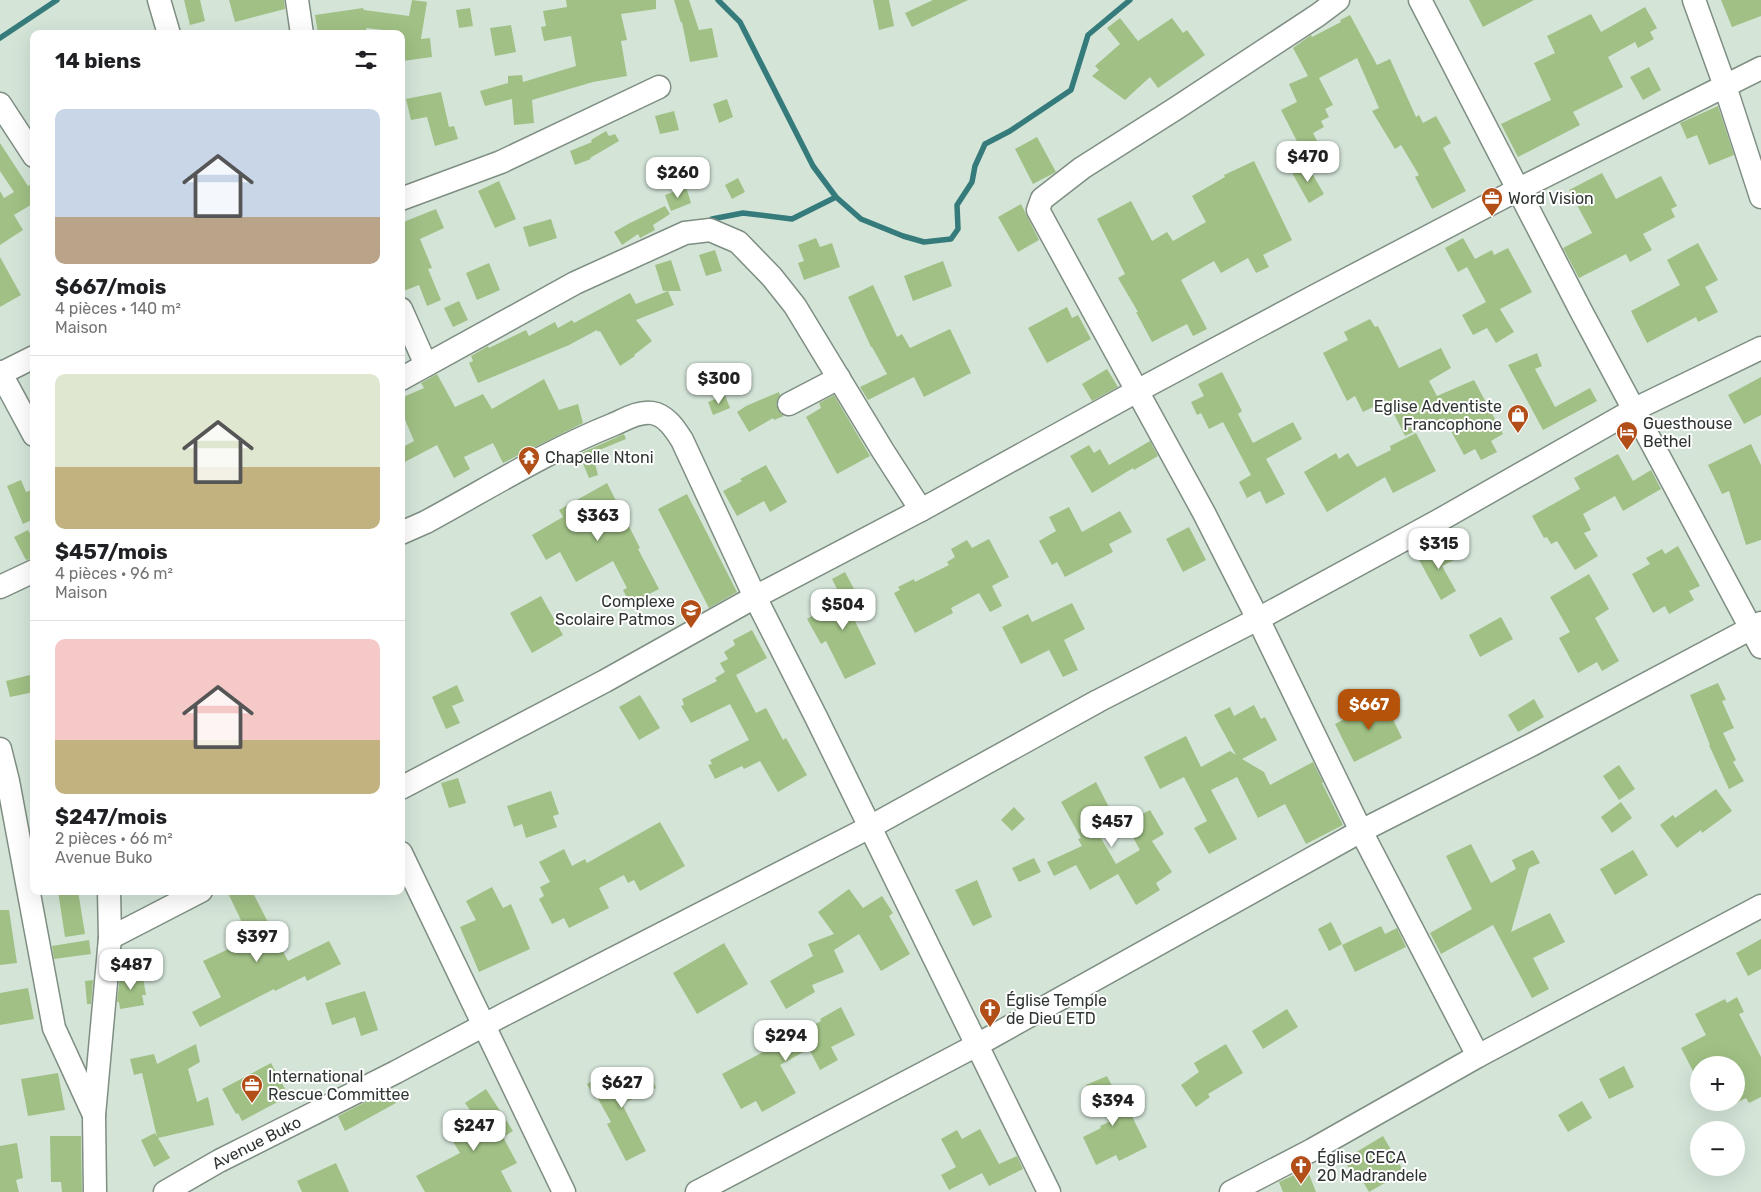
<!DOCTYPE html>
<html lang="fr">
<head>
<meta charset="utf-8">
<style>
  body { margin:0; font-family:Rubik,sans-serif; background:#f6f6f6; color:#202124; height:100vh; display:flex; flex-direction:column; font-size:19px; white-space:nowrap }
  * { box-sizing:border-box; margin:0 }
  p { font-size:16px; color:#757577 }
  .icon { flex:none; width:28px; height:28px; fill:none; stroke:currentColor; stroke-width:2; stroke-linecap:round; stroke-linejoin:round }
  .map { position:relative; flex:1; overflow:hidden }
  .sheet { position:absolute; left:30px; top:30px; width:375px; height:865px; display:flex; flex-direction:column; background:#fff; border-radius:10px; box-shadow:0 5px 20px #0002 }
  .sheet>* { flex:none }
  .tools { position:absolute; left:1690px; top:1056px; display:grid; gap:10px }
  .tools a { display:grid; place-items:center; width:55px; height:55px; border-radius:50%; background:#fff; box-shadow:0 5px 20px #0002; font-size:25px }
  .price { position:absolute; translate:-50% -42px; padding:0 11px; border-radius:10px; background:#fff; color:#222; font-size:16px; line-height:32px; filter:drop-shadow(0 1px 2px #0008) }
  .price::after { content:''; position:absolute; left:50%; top:30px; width:15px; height:11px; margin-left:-8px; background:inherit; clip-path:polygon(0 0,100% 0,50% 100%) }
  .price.on { background:#b45309; color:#fff }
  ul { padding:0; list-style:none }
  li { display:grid; align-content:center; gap:10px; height:265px; padding:0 25px }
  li+li { border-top:1px solid #e0e0e0 }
  li span { display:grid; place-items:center; height:155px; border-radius:10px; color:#555 }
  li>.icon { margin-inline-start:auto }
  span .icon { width:90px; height:90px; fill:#fffc; stroke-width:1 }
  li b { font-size:21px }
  h2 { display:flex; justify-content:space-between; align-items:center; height:60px; padding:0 25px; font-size:21px }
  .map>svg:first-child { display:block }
</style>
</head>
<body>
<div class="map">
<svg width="1761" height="1192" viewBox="0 0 1761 1192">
  <rect width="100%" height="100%" fill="#d4e5d8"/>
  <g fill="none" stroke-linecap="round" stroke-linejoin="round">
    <!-- stream -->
    <g stroke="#367b7b" stroke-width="5.5">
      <path d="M718 0 740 22 813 166 836 197 861 219 903 236 924 242 951 239 958 229 957 205 972 182 975 166 985 144 1010 131 1071 90 1088 35 1130 0"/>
      <path d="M0 38 57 0"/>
      <path d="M712 219 743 213 792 219 836 197"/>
    </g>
  </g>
  <!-- building -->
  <g fill="#a0c085">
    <path d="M184 0H200L205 21 190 25Z"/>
    <path d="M229 0H284L285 9 235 22Z"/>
    <path d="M412 0 427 2 421 39 430 38 432 57 403 61 401 32 366 28 367 34H318L315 15 363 8 364 10 409 16Z"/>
    <path d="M566 0H656V9L621 14 627 40 621 41 627 76 593 82 532 100 534 123 514 125 512 99 485 106 480 91 508 83V76L522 75 523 82 576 66 571 36 544 41 541 27 546 26 543 11 567 7Z"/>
    <path d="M674 0H689L699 30 712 28 718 57 690 62 682 22 681 23Z"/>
    <path d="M873 0H889L894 26 879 30Z"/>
    <path d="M933 0H968L912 27 905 13Z"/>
    <path d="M1469 0H1534L1483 27Z"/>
    <path d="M1721 0H1761V16L1732 27Z"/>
    <path d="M1645 7 1657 28 1650 32 1654 39 1638 48 1635 42 1608 57 1623 87 1573 112 1580 125 1518 157 1501 124 1551 100 1534 63 1555 53 1547 36 1591 14 1601 32Z"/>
    <path d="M470 8 473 26 459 28 456 10Z"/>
    <path d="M1350 15 1377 65 1390 59 1416 117 1419 115 1423 123 1436 116 1451 143 1443 148 1466 191 1432 209 1415 177 1419 175 1401 145 1395 149 1372 111 1379 108 1357 58 1319 78 1333 105 1325 109 1329 117 1321 121 1324 127 1313 133 1317 141 1301 149 1281 110 1297 102 1289 84 1308 76 1293 48 1311 35 1312 37 1341 22 1340 20Z"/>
    <path d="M1120 18 1138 41 1172 18 1183 33 1187 30 1205 55 1158 88 1150 77 1125 100 1092 76 1099 70 1095 66 1120 44 1107 28Z"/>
    <path d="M511 25 516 52 495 56 490 28Z"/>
    <path d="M1649 67 1661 90 1643 100 1630 77Z"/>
    <path d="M441 92 449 127 454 126 458 139 435 146 427 117 411 120 406 99Z"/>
    <path d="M727 99 733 117 719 123 713 104Z"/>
    <path d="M1718 106 1734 155 1709 165 1697 135 1687 139 1680 123Z"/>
    <path d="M674 111 679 130 660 134 655 116Z"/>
    <path d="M606 131 609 136 615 134 619 141 590 158 591 159 575 165 570 151 592 142 591 140Z"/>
    <path d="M1037 137 1056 172 1033 184 1015 149Z"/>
    <path d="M0 143 28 186 34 182V203L14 215 23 230 0 245V191L4 198 14 192 0 171Z"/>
    <path d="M1254 161 1292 240 1263 255 1269 267 1256 273 1248 258 1221 273 1214 261 1181 280 1207 329 1193 336 1187 324 1152 342 1136 312H1138L1118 278 1125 274 1097 219 1131 201 1152 241 1167 232 1173 241 1206 222 1192 196 1225 177 1224 175Z"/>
    <path d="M1306 163 1324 194 1309 203 1291 171Z"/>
    <path d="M1602 173 1616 199 1661 176 1677 206 1671 209 1675 217 1643 234 1652 250 1630 262 1626 254 1579 278 1563 248 1592 233 1569 190Z"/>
    <path d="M738 178 745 192 732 199 725 185Z"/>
    <path d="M499 181 516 219 495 228 478 191Z"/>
    <path d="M686 187 691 203 671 211 665 195Z"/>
    <path d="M1021 204 1039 240 1018 252 998 217Z"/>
    <path d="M665 206 670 214 653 225 655 230 640 238 638 234 622 245 614 232 630 223Z"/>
    <path d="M436 209 444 228 420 239 432 268 428 269 441 300 427 306 419 285 401 292V223Z"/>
    <path d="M551 219 557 238 529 247 523 227Z"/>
    <path d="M816 238 820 247 832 243 840 267 804 280 798 263 804 261 798 245Z"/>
    <path d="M1463 238 1475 259 1492 250 1494 255 1508 248 1532 292 1500 309 1514 332 1496 343 1487 328 1473 335 1462 315 1486 302 1467 267 1458 272 1445 248Z"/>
    <path d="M1698 243 1718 280 1705 287 1718 312 1698 322 1696 317 1647 343 1631 311 1680 285 1667 260Z"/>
    <path d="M715 250 722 271 706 276 699 255Z"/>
    <path d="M0 257 21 295 0 307Z"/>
    <path d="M671 260 681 291H668L674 305 636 320 652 341 634 355 635 356 620 366 600 331 598 332 597 330 569 345 478 383 469 363 473 361 471 356 488 346 489 348 526 330 529 336 555 322 558 328 572 320 574 323 630 293 636 304 668 291H663L655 265Z"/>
    <path d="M943 261 952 286 913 301 904 276Z"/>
    <path d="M489 263 500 290 477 300 466 273Z"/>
    <path d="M873 285 897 337 902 334 910 348 950 329 971 373 924 397 914 377 868 400 860 387 887 374 872 347H871L848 297Z"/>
    <path d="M459 301 468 320 453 327 444 308Z"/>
    <path d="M1067 307 1072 318 1078 315 1091 339 1047 363 1028 328Z"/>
    <path d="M1370 319 1375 327 1378 326 1399 368 1441 348 1451 368 1429 381 1437 396 1474 380 1503 434 1491 441 1497 452 1481 460 1475 449 1464 455 1444 418 1405 436 1387 400 1363 412 1355 396 1347 401 1323 353 1348 340 1344 332Z"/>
    <path d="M1537 353 1542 366 1535 369 1555 407 1590 388 1597 401 1543 430 1508 365Z"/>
    <path d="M1107 369 1118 387 1092 401 1082 384Z"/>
    <path d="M1222 372 1242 411 1238 414 1253 443 1293 422 1302 439 1266 459 1285 494 1266 504 1260 491 1247 498 1239 482 1251 475 1223 422 1209 429 1201 413 1197 415 1191 402 1204 396 1198 384Z"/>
    <path d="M437 374 455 407 483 394 492 409 544 379 559 410 578 404 583 423 503 463 493 443 464 457 470 469 454 478 437 445 401 464V448L414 441 401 410V398L424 388 421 383Z"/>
    <path d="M1761 377V415L1744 424 1728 395Z"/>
    <path d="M779 392 780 395 776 404 778 410 784 416 774 420 773 418 749 432 737 412 746 406Z"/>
    <path d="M725 395 730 408 713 415 708 402Z"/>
    <path d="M834 395 870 456 837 474 806 417 821 408 819 403Z"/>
    <path d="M1416 433 1436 471 1393 493 1385 477 1327 512 1304 472 1336 453 1339 459 1348 453 1357 467 1391 450 1390 446Z"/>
    <path d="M624 434 626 439 592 453 598 475 589 478 579 454Z"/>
    <path d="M1150 441 1158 456 1134 470 1133 468 1092 493 1070 456 1089 445 1094 453 1100 449 1109 465Z"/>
    <path d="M1751 444 1761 465V540L1746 545 1729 491 1722 494 1708 465Z"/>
    <path d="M1618 454 1633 481 1651 470 1661 489 1623 511 1615 496 1583 514 1591 530 1584 533 1598 556 1575 570 1557 541 1551 544 1547 537 1544 538 1532 516 1580 489 1574 478Z"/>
    <path d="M766 465 787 502 770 512 764 501 737 516 723 491 742 481 740 479Z"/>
    <path d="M21 480 26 492 34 489V519L23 524 7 486Z"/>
    <path d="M607 483 640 548 638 549 659 589 630 604 623 590 627 588 613 561 576 582 560 552 546 560 532 535 563 517 559 510Z"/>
    <path d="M687 494 737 592 709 608 658 509Z"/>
    <path d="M1069 507 1082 532 1120 511 1132 532 1109 544 1113 552 1065 577 1057 562 1052 565 1039 541 1056 531 1049 517Z"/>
    <path d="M1189 527 1206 560 1183 572 1166 539Z"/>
    <path d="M28 530 34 541V558L26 560 14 537Z"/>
    <path d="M989 539 1009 577 992 586 1002 606 990 612 979 593 951 608 953 613 915 633 894 593 900 590 898 587 914 579 915 582 949 565 947 562 955 557 951 549 967 540 972 548Z"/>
    <path d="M1446 543 1454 560 1442 566 1456 591 1441 600 1418 558Z"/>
    <path d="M1678 546 1700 586 1689 591 1694 600 1669 614 1665 606 1653 613 1632 574 1650 564 1646 558 1662 549 1665 554Z"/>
    <path d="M845 572 861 602 849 609 876 664 845 679 826 641 821 644 807 619 842 599 832 579Z"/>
    <path d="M1589 574 1609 609 1595 618 1619 661 1602 671 1597 662 1578 673 1559 638 1570 632 1550 597Z"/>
    <path d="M541 596 563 635 532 653 510 613Z"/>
    <path d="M1072 603 1085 629 1064 640 1078 670 1063 677 1049 650 1021 664 1002 627 1028 614 1032 622Z"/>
    <path d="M1501 617 1513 639 1480 657 1469 635Z"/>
    <path d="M752 630 767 658 736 675 756 713 766 708 783 740 786 738 807 775 778 792 760 761 744 769 742 766 715 779 708 765 712 764 710 760 749 740 730 704 691 723 681 706 684 705 682 699 717 681 715 678 725 672 720 663 728 659 724 652 735 645 733 640Z"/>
    <path d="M34 674V692L10 697 6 681Z"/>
    <path d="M1718 683 1726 700 1722 701 1734 728 1723 733 1736 760 1733 762 1744 781 1729 789 1709 745H1710L1690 695Z"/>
    <path d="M457 685 464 701 452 706 460 723 446 729 432 697Z"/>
    <path d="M640 695 660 728 639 740 619 707Z"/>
    <path d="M1383 699 1402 738 1354 762 1335 724Z"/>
    <path d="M1534 699 1544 717 1518 732 1508 715Z"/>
    <path d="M1254 705 1261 719 1265 717 1277 740 1242 759 1264 772 1270 785 1313 762 1323 782 1322 783 1343 825 1306 844 1285 804 1258 818 1237 777 1211 790 1237 839 1209 854 1194 828 1207 821 1184 777 1160 789 1144 757 1186 736 1201 767 1230 751 1236 755 1214 715 1230 707 1234 716Z"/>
    <path d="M1619 765 1635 789 1619 800 1603 776Z"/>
    <path d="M458 778 466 803 449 808 441 783Z"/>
    <path d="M1096 782 1113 815 1094 826 1116 864 1140 850 1125 823 1150 810 1164 834 1152 841 1172 872 1156 883 1160 890 1136 905 1118 874 1090 890 1076 865 1054 876 1047 862 1082 846 1078 839 1081 838 1061 802Z"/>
    <path d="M1716 789 1732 811 1702 833 1701 830 1677 848 1660 825 1673 815 1675 818Z"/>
    <path d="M551 791 559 814 553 816 557 827 526 838 522 824 514 827 507 806Z"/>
    <path d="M1621 802 1632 818 1612 833 1601 817Z"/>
    <path d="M1014 807 1025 819 1012 831 1001 820Z"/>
    <path d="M660 822 685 866 640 891 634 880 628 883 624 875 599 888 609 908 569 928 564 918 552 924 539 899 544 896 540 887 550 882 539 862 564 849 572 866 585 859 587 863Z"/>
    <path d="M1471 844 1491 883 1516 869 1512 860 1533 850 1540 863 1529 868 1511 932 1550 913 1565 942 1533 958 1549 989 1532 998 1493 925 1441 954 1430 933 1472 909 1446 856Z"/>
    <path d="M1633 850 1648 875 1615 895 1600 869Z"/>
    <path d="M1034 858 1041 872 1019 882 1012 868Z"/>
    <path d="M977 880 992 917 973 926 955 890Z"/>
    <path d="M492 887 503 908 511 904 530 949 479 972 460 927 476 920 466 901Z"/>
    <path d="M849 889 863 908 882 896 893 913 889 916 910 954 881 971 859 934 834 950 844 972 812 985 815 992 786 1009 770 981 813 956 808 944 834 934 818 912Z"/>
    <path d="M58 891H78L85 934 65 937Z"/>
    <path d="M227 891H252L288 961 329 941 341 964 307 981 305 976 275 991 274 989 200 1027 192 1012 221 997 203 961 250 939Z"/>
    <path d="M0 910H9L17 963 0 965Z"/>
    <path d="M1331 922 1342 944 1329 951 1318 929Z"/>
    <path d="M1381 926 1385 934 1397 928 1406 947 1355 972 1342 945Z"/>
    <path d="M1761 939V969L1748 976 1736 953Z"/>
    <path d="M89 940 91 954 54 959 52 946Z"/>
    <path d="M724 943 748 984 697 1014 673 973Z"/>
    <path d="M142 972 146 995H142L144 1005 120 1009 119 1002H117L120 976Z"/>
    <path d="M93 980 91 1004H87L85 981Z"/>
    <path d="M28 988 34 1019 0 1025V993Z"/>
    <path d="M365 991 378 1030 361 1036 355 1017 332 1025 325 1003Z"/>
    <path d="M1737 997 1744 1012 1739 1014 1761 1057V1097L1749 1103 1746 1098 1736 1103V1065H1728L1723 1057 1709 1065H1699V1070L1694 1073 1681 1048 1706 1035 1695 1014 1725 999 1727 1003Z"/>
    <path d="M841 1007 855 1035 831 1047 838 1060 820 1070 809 1049 780 1065 796 1093 762 1112 756 1101 741 1109 722 1074 821 1021 820 1019Z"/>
    <path d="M1287 1009 1298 1027 1263 1049 1252 1031Z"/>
    <path d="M196 1044 200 1062 188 1069 197 1102 208 1097 214 1125 158 1138 170 1158 154 1167 141 1140 155 1133 157 1137 142 1073 134 1075 130 1059 154 1054 157 1064Z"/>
    <path d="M1226 1044 1243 1073 1208 1094 1210 1097 1196 1107 1181 1085 1199 1072 1194 1063Z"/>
    <path d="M271 1063 289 1096 242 1121 238 1113 236 1114 222 1089Z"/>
    <path d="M1624 1066 1634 1087 1609 1099 1599 1079Z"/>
    <path d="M648 1070 656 1088 622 1104 646 1151 626 1161 607 1124 611 1122 597 1097 595 1098 587 1084 606 1074 613 1086Z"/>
    <path d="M58 1073 65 1110 28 1116 21 1079Z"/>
    <path d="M1107 1076 1124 1110 1128 1108 1147 1147 1119 1161 1116 1155 1096 1165 1083 1137 1101 1128 1100 1126 1109 1122 1095 1097 1092 1098 1086 1085Z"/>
    <path d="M486 1089 513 1131 503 1137 517 1163 501 1171 512 1192H425L416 1176 460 1153 444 1127 470 1110 465 1103Z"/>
    <path d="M389 1090 396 1103 345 1131 338 1116Z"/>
    <path d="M1582 1101 1592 1118 1568 1132 1558 1115Z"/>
    <path d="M980 1129 999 1164 1017 1156 1023 1169 989 1186 982 1173 949 1190 941 1175 956 1167 941 1139 957 1130 962 1139Z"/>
    <path d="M50 1136H81L82 1192H62L61 1182H51Z"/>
    <path d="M1383 1136 1404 1172 1369 1192 1361 1178 1356 1180 1347 1165 1352 1163 1348 1157Z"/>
    <path d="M17 1143 23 1178 16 1180 19 1192H0V1146Z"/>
    <path d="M336 1163 349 1192H302L297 1181Z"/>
    <path d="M1307 1169 1316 1192H1283L1279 1182Z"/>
  </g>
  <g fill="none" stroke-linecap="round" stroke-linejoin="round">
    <!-- minor casing -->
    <g stroke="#7f8e82" stroke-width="25">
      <g id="minor">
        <path d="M159 0 169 34"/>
        <path d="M297 0 302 34"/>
        <path d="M1338 0 1318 15 1175 109 1082 168 1042 199 1038 210 1204 513 1258 619 1361 831 1478 1056"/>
        <path d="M1420 0 1581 311 1761 647"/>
        <path d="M1694 0 1725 86 1761 197"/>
        <path d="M0 104 34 156"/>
        <path d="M401 199 501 162 659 87"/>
        <path d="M401 309 426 365"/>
        <path d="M0 372 34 435"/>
        <path d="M0 374 34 357"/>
        <path d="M401 379 575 283 685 233 710 230 738 242 772 277 795 306 883 451 921 510"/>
        <path d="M789 404 839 378"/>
        <path d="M401 533 426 522C487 489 547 451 612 425 624 420 638 411 652 413 666 415 675 429 682 440L755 597 816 717 1049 1192"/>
        <path d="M0 587 34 571"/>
        <path d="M0 749 8 781 54 1028 94 1115"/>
        <path d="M401 788 605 681 755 597 921 510 1137 391 1315 296 1519 189 1761 68"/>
        <path d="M401 853 564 1192"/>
        <path d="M110 938 201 891"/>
        <path d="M95 1192 94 1115 110 938 109 891"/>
        <path id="s1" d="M165 1192 219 1161 396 1072 507 1013 870 827 1098 701 1258 619 1438 521 1635 409 1761 348"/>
        <path d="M697 1192 977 1045 1361 831 1533 744 1761 623"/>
        <path d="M1231 1192 1312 1150 1478 1056 1761 906"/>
      </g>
    </g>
    <!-- minor -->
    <use href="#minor" stroke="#fff" stroke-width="22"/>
  </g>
  <!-- icons -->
  <defs>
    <g id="office-pin" transform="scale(1.125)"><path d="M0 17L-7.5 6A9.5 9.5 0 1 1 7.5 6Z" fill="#b24f19" stroke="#fff"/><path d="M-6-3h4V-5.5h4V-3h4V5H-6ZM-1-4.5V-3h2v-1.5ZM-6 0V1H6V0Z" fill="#fff"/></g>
    <g id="shop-pin" transform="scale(1.125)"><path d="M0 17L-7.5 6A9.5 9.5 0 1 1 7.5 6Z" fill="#b24f19" stroke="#fff"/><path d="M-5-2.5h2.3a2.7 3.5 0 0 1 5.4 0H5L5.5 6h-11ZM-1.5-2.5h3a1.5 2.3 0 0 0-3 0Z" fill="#fff"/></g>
    <g id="hotel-pin" transform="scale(1.125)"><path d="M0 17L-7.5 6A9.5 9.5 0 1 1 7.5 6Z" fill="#b24f19" stroke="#fff"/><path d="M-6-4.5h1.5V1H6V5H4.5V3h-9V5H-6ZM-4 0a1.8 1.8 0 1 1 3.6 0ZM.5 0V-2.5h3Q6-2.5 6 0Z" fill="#fff"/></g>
    <g id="temple-pin" transform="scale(1.125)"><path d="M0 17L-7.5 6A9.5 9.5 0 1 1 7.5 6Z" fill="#b24f19" stroke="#fff"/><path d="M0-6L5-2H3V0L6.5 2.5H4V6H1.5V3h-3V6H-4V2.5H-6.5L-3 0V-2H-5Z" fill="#fff"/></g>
    <g id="school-pin" transform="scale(1.125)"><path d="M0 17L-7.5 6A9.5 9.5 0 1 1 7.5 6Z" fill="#b24f19" stroke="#fff"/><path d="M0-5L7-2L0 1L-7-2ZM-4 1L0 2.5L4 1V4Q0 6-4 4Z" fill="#fff"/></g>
    <g id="church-pin" transform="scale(1.125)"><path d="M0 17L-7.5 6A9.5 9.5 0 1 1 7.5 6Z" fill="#b24f19" stroke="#fff"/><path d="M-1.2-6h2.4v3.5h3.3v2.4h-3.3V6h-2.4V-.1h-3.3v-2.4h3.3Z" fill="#fff"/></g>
  </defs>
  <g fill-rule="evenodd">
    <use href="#office-pin" x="1492" y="198"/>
    <use href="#shop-pin" x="1518" y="415"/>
    <use href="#hotel-pin" x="1627" y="432"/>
    <use href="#temple-pin" x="529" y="457"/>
    <use href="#school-pin" x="691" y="610"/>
    <use href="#church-pin" x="990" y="1009"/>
    <use href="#office-pin" x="252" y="1085"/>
    <use href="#church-pin" x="1301" y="1166"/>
  </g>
  <g text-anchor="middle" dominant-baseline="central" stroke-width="4" stroke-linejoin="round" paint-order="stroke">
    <!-- poi labels -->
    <g font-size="16" fill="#2f3631" stroke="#fff" text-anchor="start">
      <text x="1508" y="198">Word Vision</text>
      <text x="1502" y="406" text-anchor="end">Eglise Adventiste<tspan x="1502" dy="18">Francophone</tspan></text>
      <text x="1643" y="423">Guesthouse<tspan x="1643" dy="18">Bethel</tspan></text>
      <text x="545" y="457">Chapelle Ntoni</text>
      <text x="675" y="601" text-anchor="end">Complexe<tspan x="675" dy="18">Scolaire Patmos</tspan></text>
      <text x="1006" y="1000">Église Temple<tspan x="1006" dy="18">de Dieu ETD</tspan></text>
      <text x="268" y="1076">International<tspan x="268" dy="18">Rescue Committee</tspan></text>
      <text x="1317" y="1157">Église CECA<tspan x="1317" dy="18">20 Madrandele</tspan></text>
    </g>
    <!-- street labels -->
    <g font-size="16" fill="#2f3631" stroke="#fff">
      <text stroke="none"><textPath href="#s1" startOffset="104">Avenue Buko</textPath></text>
    </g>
  </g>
</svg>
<div class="tools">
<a>+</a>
<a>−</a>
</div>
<b class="price" style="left:1308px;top:183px">$470</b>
<b class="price" style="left:678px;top:199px">$260</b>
<b class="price" style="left:719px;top:405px">$300</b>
<b class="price" style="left:598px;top:542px">$363</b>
<b class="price" style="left:1439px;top:570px">$315</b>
<b class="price" style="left:843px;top:631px">$504</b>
<b class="price on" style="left:1369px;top:731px">$667</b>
<b class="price" style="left:1112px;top:848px">$457</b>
<b class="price" style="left:257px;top:963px">$397</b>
<b class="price" style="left:131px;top:991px">$487</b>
<b class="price" style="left:786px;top:1062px">$294</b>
<b class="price" style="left:622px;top:1109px">$627</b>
<b class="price" style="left:1113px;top:1127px">$394</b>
<b class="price" style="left:474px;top:1152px">$247</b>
<section class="sheet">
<h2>14 biens<svg class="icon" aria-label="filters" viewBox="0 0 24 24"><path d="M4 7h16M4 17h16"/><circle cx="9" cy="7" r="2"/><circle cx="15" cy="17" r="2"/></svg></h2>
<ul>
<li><span style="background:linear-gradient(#c9d6e8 70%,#b9a48a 0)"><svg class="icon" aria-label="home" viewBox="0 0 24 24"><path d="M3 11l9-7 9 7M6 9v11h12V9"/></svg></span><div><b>$667/mois</b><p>4 pièces · 140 m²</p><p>Maison</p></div></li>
<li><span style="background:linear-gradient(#dfe7d0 60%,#c2b280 0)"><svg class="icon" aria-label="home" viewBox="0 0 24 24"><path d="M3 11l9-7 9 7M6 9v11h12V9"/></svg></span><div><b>$457/mois</b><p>4 pièces · 96 m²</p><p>Maison</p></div></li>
<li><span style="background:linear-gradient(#f6c9c9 65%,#c2b280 0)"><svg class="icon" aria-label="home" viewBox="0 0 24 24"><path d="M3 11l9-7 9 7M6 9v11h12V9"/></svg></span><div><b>$247/mois</b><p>2 pièces · 66 m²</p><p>Avenue Buko</p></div></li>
</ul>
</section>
</div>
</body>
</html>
